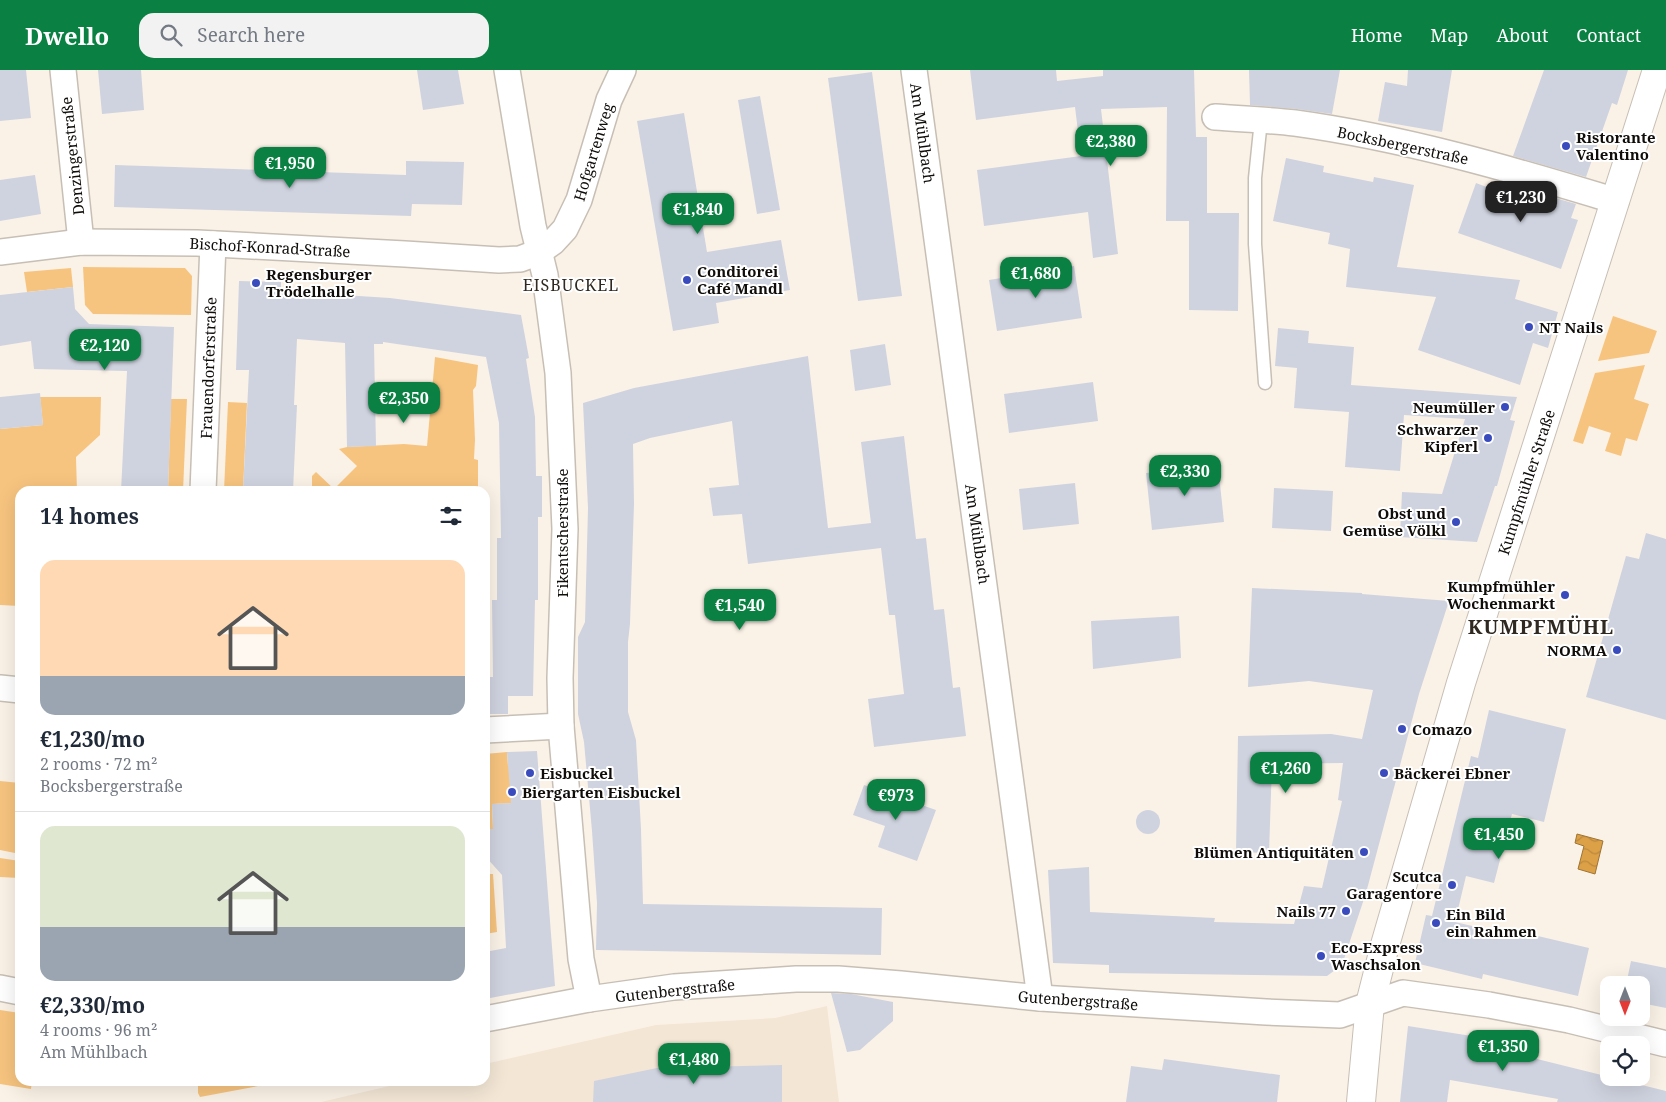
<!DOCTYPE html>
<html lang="en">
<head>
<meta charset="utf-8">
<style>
  body { margin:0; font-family:"Noto Serif",serif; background:#f2f2f3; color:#1f2937; height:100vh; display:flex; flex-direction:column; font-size:19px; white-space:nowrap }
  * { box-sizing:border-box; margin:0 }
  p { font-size:16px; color:#747a83 }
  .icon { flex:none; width:28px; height:28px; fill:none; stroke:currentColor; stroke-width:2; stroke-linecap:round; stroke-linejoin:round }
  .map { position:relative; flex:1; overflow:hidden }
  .panel { position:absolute; left:15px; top:416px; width:475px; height:600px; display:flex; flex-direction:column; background:#fff; border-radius:15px; box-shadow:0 5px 20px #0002 }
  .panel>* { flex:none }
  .needle { width:32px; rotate:180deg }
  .fabs { position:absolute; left:1600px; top:906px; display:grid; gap:10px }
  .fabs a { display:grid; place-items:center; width:50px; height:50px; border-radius:10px; background:#fff; box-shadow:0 5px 20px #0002; font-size:25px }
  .price { position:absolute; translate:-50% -42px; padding:0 11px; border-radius:10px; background:#0b8043; color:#fff; font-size:16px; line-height:32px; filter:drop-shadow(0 1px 2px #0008) }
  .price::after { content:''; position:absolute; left:50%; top:30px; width:15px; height:11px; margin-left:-8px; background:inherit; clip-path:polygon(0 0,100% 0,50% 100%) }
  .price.on { background:#222; color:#fff }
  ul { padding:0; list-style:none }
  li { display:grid; align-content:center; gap:10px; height:265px; padding:0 25px }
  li+li { border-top:1px solid #e0e1e3 }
  li span { display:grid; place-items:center; height:155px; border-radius:15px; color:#555 }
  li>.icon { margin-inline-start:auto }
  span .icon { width:90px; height:90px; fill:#fffc; stroke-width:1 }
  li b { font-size:21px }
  h2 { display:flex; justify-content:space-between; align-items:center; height:60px; padding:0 25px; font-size:21px }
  header { display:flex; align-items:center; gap:30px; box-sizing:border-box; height:70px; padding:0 25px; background:#0b8043; color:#fff }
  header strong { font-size:24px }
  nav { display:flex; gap:28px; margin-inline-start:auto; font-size:18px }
  .search { width:350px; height:45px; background:#f2f2f3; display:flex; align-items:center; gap:12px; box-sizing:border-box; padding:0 18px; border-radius:15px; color:#747a83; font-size:19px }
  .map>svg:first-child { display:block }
</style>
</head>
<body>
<header>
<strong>Dwello</strong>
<div class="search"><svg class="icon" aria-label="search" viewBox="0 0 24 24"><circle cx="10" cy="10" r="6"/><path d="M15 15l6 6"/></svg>Search here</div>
<nav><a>Home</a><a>Map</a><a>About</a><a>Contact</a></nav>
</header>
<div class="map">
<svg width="1666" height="1032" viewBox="0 0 1666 1032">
  <defs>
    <pattern id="water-waves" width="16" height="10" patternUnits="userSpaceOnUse" patternTransform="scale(1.25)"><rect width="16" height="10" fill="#dca047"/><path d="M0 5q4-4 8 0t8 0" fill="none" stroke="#bc893d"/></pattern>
  </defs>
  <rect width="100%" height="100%" fill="#fbf2e7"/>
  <!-- built -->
  <path fill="#f3e6d5" d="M827 936 839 1032H321L411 1011H485V994L656 955 775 948Z"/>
  <!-- green -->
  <g fill="#f7c47f">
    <path d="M83 197 185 198 192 206 191 245 93 244 85 235Z"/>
    <path d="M71 198 73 217 27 222 24 202Z"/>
    <path d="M1613 246 1657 261 1649 283 1598 291Z"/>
    <path d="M435 287 478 295 476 316 473 320 475 370 474 389 478 390V421H312V406L316 402 334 419 357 396 339 379 347 377 404 374 427 376Z"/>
    <path d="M1645 295 1634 329 1649 334 1637 371 1626 368 1621 386 1605 381 1611 363 1589 356 1583 374 1573 371 1595 303Z"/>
    <path d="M40 327H101L100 365 76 387 77 421H20V536L0 535V359L43 355Z"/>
    <path d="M171 329H187L183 421H168Z"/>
    <path d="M228 332 247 333 243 421H224Z"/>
    <path d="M507 682 508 696H521L540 732 492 734 493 759H485V684Z"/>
    <path d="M0 711 20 713V784L0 780Z"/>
    <path d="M0 788 20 791V808L0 807Z"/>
    <path d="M485 804H493L497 862 485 864Z"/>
    <path d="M0 940 20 943V1011H32L31 1019 0 1014Z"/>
    <path d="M198 1011H285L200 1027 198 1023Z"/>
  </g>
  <!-- water -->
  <path fill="url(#water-waves)" stroke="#9e7434" d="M1577 764 1603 771 1595 804 1578 799 1584 776 1575 773Z"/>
  <!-- building -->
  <g fill="#cfd3df">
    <path d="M0 0H26L31 48 0 51Z"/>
    <path d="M98 0H141L144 40 102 44Z"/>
    <path d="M417 0H458L464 34 423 40Z"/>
    <path d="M970 0H1056L1057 11 1103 6V0H1194L1196 67H1207V143H1239L1238 241 1189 240V151H1166L1167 37 1101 39 1118 184 1093 188 1088 142 984 156 977 100 1081 86 1075 37 976 50Z"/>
    <path d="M1249 0H1340L1332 44 1297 39 1250 35Z"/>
    <path d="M1408 0H1452L1442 62 1378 51 1385 12 1407 16Z"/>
    <path d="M1544 0H1628L1617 35 1612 33 1586 107 1513 86Z"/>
    <path d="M872 2 902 226 858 231 828 8Z"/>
    <path d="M760 26 780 140 757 144 738 30Z"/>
    <path d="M684 43 707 182 781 170 790 220 716 233 719 253 673 261 637 51Z"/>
    <path d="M1286 88 1324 96 1323 102 1373 112 1374 107 1414 115 1397 197 1520 210 1515 229 1558 242 1548 278 1533 273 1520 315 1418 280 1436 227 1346 217 1350 179 1328 174 1330 163 1273 151Z"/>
    <path d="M406 91 464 92 462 135 412 134 411 146 114 137 115 95 406 105Z"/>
    <path d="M35 105 41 144 0 151V110Z"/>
    <path d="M1476 113 1500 122 1503 113 1576 134 1571 148 1578 150 1561 199 1458 163Z"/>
    <path d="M1074 196 1082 248 997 261 989 210Z"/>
    <path d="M239 211 281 212V221L390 228 521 245 529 288 526 289 535 347 536 406H542V447H538V530H535L533 626H508V644H485V607H493L492 530H497V468H501L499 353 486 287 383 272V274H374L376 376 347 377 345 273 297 269 294 335H297L293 421H243L249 300H236Z"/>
    <path d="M73 217 75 239 89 254 174 257 168 421H121L127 301 34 299 31 271 0 276V225Z"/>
    <path d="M1278 258 1309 261 1308 273 1354 277 1351 315 1517 327 1510 350 1515 351 1497 416H1495L1477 472 1400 467 1402 422 1442 424 1465 349 1404 345 1400 401 1345 397 1349 342 1294 338 1297 298 1275 296Z"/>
    <path d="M885 274 891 315 855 321 850 280Z"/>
    <path d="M808 286 828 458 871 453 861 372 904 366 916 469 926 468 934 540 944 539 953 618 960 617 966 666 874 677 868 629 904 624 895 545H889L881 478 748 494 742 444 713 446 709 418 739 415 732 351 650 368 633 374 634 434 630 554 628 572V642L636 670 641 759 643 834 882 838 881 885 596 880 597 833 592 761 584 672 578 644V567L585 552 588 438 583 333 634 318Z"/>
    <path d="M1093 312 1098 351 1009 363 1004 324Z"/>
    <path d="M40 323 43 355 0 359V327Z"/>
    <path d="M1218 395 1224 452 1152 460 1146 403Z"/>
    <path d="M1075 413 1079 454 1023 460 1019 419Z"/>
    <path d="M1274 418 1333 421 1331 461 1272 458Z"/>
    <path d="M1646 463 1666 469V650L1586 627 1626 486 1639 489Z"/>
    <path d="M1252 518 1362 523V524L1449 531 1419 624 1366 823 1342 895 1327 906 1109 903V895L1053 893 1048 800 1089 797 1090 842 1215 848 1214 852 1294 854 1304 816 1322 818 1342 731 1338 730 1343 693 1272 694 1269 783 1236 782 1238 666 1331 664 1362 669 1373 620 1309 611 1248 617Z"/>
    <path d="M1179 546 1181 588 1093 599 1091 551Z"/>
    <path d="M1489 640 1566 659 1544 752 1512 744 1494 813 1466 806 1455 852 1524 868 1525 863 1589 878 1578 926 1483 904 1482 909 1415 893 1426 845 1432 846 1471 686 1478 688Z"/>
    <path d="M537 681 555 916 485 929V882L506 878 502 805 485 786V759H493L492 734 511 733 507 682Z"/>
    <path d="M864 715 936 740 917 791 878 777 885 756 853 745Z"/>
    <circle cx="1148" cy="752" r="12"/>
    <path d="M1631 891 1666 898V938L1641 933V915H1626Z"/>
    <path d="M831 923 851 924 893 932V951L860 980 847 982Z"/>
    <path d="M1408 956 1530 975 1529 987 1666 1021V1032H1557L1558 1029 1450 1010 1447 1032H1400Z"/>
    <path d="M1164 989 1280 1005 1277 1032H1126L1131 996 1162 1000Z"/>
    <path d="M782 995V1032H593L594 1011 657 998Z"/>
  </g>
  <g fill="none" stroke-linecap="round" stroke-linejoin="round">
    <!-- lane casing -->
    <g stroke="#c7bfb5" stroke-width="15">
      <path id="lane" d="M1261 50 1255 108V174L1265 313"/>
    </g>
    <!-- street casing -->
    <g stroke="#c7bfb5" stroke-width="28">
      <g id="street">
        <path d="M63 0 81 172"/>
        <path d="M507 0 533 156 545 205 558 303 565 459 560 608 561 656 581 889 589 929"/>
        <path d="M914 0 1040 928"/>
        <path d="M1215 47C1242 49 1269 50 1295 53 1404 68 1511 99 1616 131"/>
        <path d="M0 182 81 172 197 173 405 184 499 190 520 189 539 182 553 172 565 159 579 130 609 30 623 0"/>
        <path d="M203 421 213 174"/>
        <path d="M0 618 20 620"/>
        <path d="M485 660 561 656"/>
        <path d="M0 918 20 922"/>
        <path d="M485 949 589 929 674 917 796 909H838L901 914 1040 928 1266 942 1340 945 1403 923 1489 935 1569 950 1666 974"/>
      </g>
    </g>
    <!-- secondary casing -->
    <g stroke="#c7bfb5" stroke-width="30">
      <path id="secondary" d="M1361 1032 1370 934 1385 875 1461 613 1657 0"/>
    </g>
    <!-- lane -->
    <use href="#lane" stroke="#fff" stroke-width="12"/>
    <!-- street -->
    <use href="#street" stroke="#fff" stroke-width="25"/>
    <!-- secondary -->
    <use href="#secondary" stroke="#fff" stroke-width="28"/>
  </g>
  <!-- markers -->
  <g fill="#3a4bbe" stroke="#fff" stroke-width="2">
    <circle cx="1566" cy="76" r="5"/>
    <circle cx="687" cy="210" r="5"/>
    <circle cx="256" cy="213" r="5"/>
    <circle cx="1529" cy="257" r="5"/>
    <circle cx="1505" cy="337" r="5"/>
    <circle cx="1488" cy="368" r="5"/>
    <circle cx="1456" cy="452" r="5"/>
    <circle cx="1565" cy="525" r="5"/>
    <circle cx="1617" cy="580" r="5"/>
    <circle cx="1402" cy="659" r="5"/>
    <circle cx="530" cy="703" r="5"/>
    <circle cx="1384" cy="703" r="5"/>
    <circle cx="512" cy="722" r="5"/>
    <circle cx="1364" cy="782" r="5"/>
    <circle cx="1452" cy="815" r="5"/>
    <circle cx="1346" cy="841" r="5"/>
    <circle cx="1436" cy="853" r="5"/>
    <circle cx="1321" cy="886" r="5"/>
  </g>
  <g text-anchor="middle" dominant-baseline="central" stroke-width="4" stroke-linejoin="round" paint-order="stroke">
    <!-- street labels -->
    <g font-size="15" fill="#0f0c09" stroke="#fff">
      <text transform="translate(923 63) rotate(82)">Am Mühlbach</text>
      <text transform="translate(1403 75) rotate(12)">Bocksbergerstraße</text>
      <text transform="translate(593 82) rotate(-73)">Hofgartenweg</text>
      <text transform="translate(72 86) rotate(-96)">Denzingerstraße</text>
      <text transform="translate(270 177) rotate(3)">Bischof-Konrad-Straße</text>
      <text transform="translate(208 298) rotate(-88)">Frauendorferstraße</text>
      <text transform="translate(1526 412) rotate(-72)">Kumpfmühler Straße</text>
      <text transform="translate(562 463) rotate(-90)">Fikentscherstraße</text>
      <text transform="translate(978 464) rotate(82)">Am Mühlbach</text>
      <text transform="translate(675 920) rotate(-6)">Gutenbergstraße</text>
      <text transform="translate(1078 930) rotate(4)">Gutenbergstraße</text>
    </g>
    <!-- poi labels -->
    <g font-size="15" font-weight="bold" fill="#0f0c09" stroke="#fff" text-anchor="start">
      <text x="1576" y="67">Ristorante<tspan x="1576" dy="17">Valentino</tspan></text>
      <text x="697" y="201">Conditorei<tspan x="697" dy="17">Café Mandl</tspan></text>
      <text x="266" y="204">Regensburger<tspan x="266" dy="17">Trödelhalle</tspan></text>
      <text x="1539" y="257">NT Nails</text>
      <text x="1495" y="337" text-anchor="end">Neumüller</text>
      <text x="1478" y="359" text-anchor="end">Schwarzer<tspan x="1478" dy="17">Kipferl</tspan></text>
      <text x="1446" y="443" text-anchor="end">Obst und<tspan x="1446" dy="17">Gemüse Völkl</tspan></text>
      <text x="1555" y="516" text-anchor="end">Kumpfmühler<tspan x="1555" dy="17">Wochenmarkt</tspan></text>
      <text x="1607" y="580" text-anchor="end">NORMA</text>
      <text x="1412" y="659">Comazo</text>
      <text x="540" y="703">Eisbuckel</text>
      <text x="1394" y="703">Bäckerei Ebner</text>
      <text x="522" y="722">Biergarten Eisbuckel</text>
      <text x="1354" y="782" text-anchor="end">Blümen Antiquitäten</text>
      <text x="1442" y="806" text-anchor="end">Scutca<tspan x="1442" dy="17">Garagentore</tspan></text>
      <text x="1336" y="841" text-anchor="end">Nails 77</text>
      <text x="1446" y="844">Ein Bild<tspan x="1446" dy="17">ein Rahmen</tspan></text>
      <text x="1331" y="877">Eco-Express<tspan x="1331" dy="17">Waschsalon</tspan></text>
    </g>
    <!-- neighbourhood labels -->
    <g font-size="16" letter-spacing="1" fill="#302921" stroke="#fff">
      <text x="571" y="215">EISBUCKEL</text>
    </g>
    <!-- district labels -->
    <g font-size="20" font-weight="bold" letter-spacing="1" fill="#302921" stroke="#fff">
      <text x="1541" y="556">KUMPFMÜHL</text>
    </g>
  </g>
</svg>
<div class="fabs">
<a><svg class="needle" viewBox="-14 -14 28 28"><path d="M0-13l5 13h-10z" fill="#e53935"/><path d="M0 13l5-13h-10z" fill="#747a83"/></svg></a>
<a><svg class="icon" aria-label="locate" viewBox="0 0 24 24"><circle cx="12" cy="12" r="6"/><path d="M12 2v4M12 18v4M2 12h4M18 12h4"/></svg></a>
</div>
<b class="price" style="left:1111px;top:97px">€2,380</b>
<b class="price" style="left:290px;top:119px">€1,950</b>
<b class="price on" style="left:1521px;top:153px">€1,230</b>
<b class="price" style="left:698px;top:165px">€1,840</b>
<b class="price" style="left:1036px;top:229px">€1,680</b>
<b class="price" style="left:105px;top:301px">€2,120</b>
<b class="price" style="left:404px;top:354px">€2,350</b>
<b class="price" style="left:1185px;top:427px">€2,330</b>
<b class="price" style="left:740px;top:561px">€1,540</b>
<b class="price" style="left:1286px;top:724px">€1,260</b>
<b class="price" style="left:896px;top:751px">€973</b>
<b class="price" style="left:1499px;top:790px">€1,450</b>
<b class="price" style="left:1503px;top:1002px">€1,350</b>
<b class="price" style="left:694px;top:1015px">€1,480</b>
<section class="panel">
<h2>14 homes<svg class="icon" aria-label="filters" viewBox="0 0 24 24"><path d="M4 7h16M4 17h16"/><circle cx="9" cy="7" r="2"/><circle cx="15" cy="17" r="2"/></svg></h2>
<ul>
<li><span style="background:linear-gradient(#ffd9b3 75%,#9aa5b1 0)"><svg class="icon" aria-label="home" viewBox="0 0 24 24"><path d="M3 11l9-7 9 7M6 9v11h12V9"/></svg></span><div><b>€1,230/mo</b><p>2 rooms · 72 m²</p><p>Bocksbergerstraße</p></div></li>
<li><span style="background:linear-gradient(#dfe7d0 65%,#9aa5b1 0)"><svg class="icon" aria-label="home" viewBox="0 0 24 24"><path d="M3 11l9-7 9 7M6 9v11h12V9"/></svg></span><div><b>€2,330/mo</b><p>4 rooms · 96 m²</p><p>Am Mühlbach</p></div></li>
</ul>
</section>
</div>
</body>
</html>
